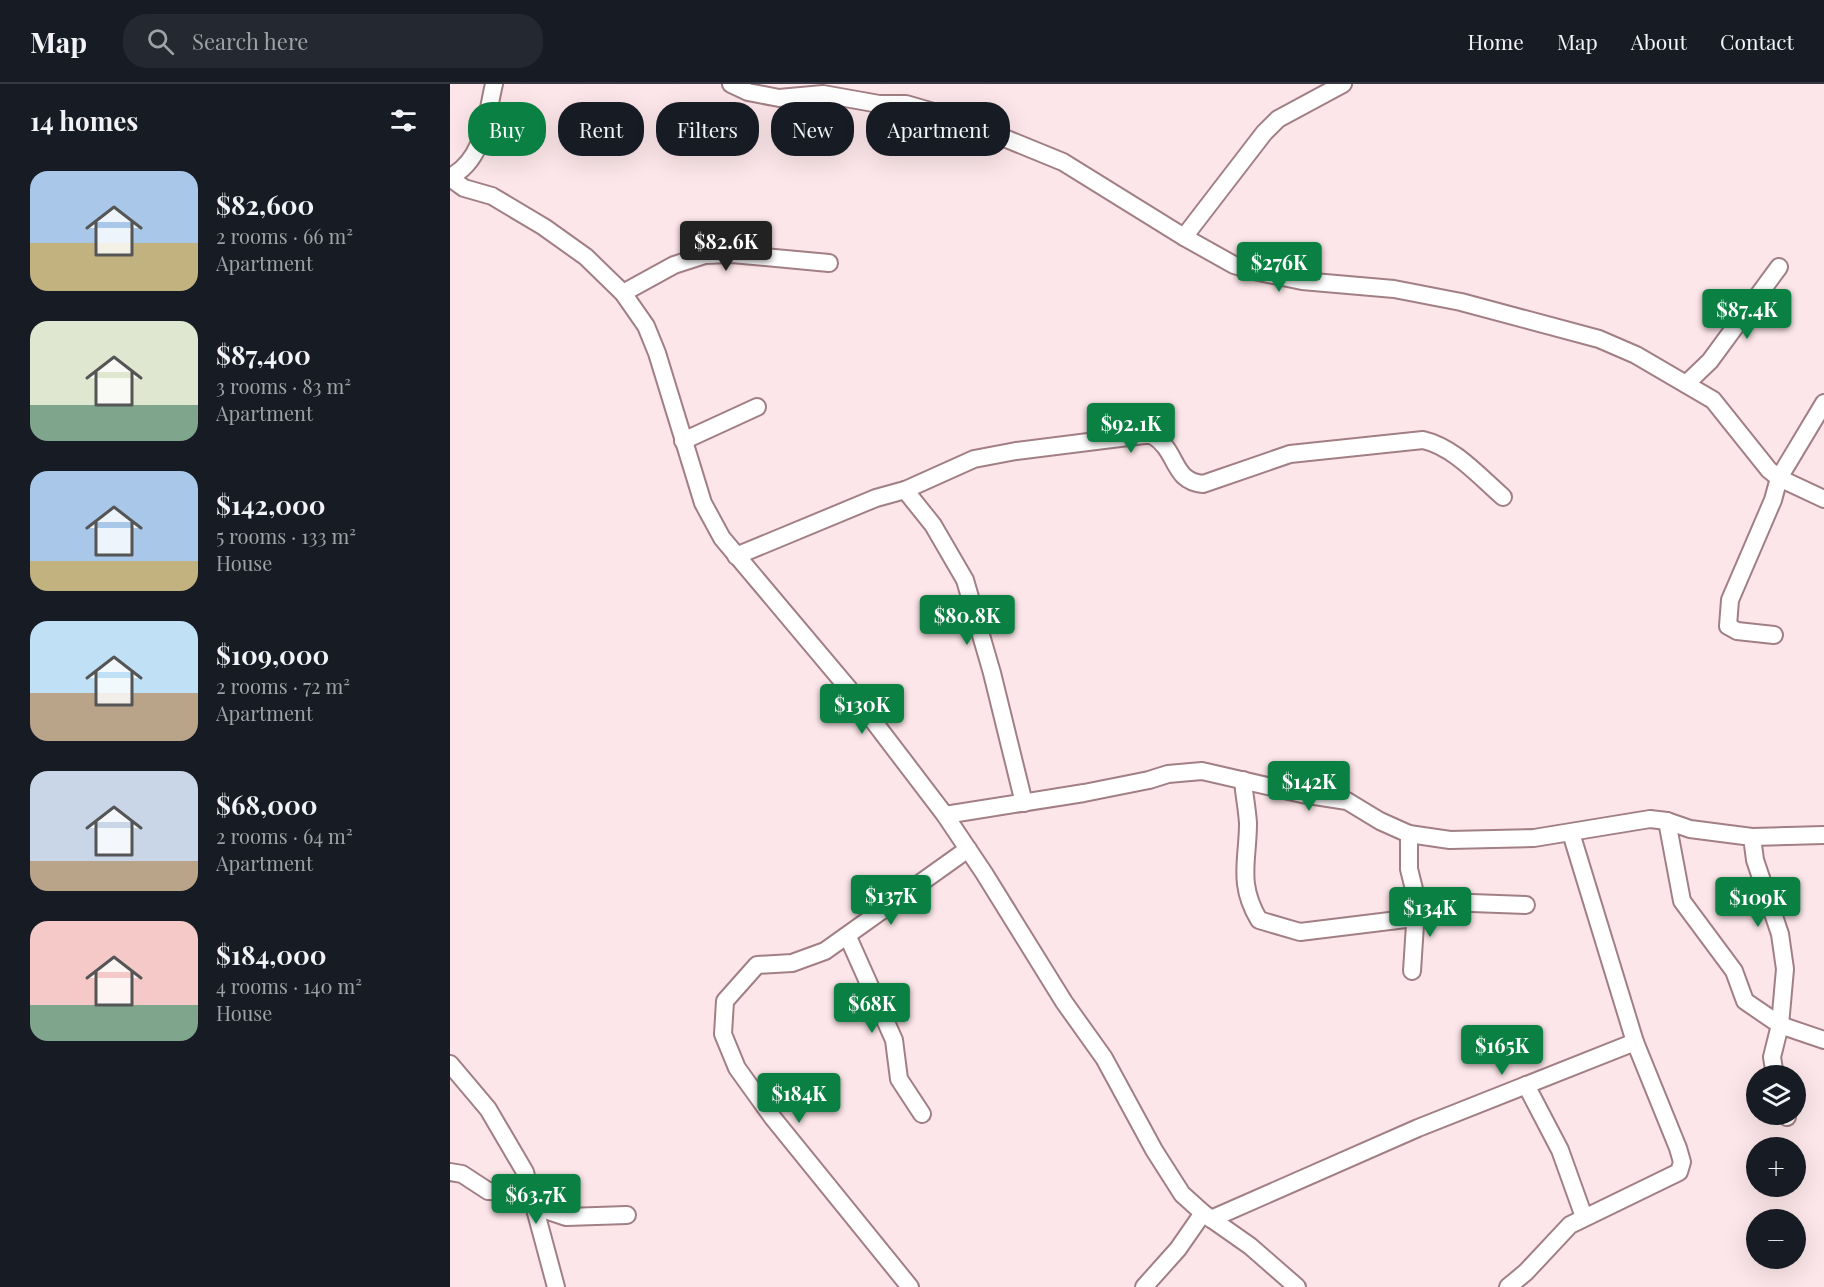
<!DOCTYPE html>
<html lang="en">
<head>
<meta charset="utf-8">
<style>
  body { margin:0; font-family:"Playfair Display",serif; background:#242831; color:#f1f3f6; height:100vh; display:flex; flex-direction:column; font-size:22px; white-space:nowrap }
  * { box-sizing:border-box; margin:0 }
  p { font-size:20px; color:#9ea1a6 }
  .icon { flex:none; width:33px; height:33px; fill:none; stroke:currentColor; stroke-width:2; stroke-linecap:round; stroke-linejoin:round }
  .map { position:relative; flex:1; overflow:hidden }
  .details { display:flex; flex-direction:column; background:#171b24; width:450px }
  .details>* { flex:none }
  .hud { position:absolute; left:18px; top:18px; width:570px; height:54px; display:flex; gap:12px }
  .fabs { position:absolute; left:1296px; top:981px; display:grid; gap:12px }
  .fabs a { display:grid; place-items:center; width:60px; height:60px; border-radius:50%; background:#171b24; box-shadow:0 6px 24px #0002; font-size:30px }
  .price { position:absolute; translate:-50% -51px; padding:0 14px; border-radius:6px; background:#0b8043; color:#fff; font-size:20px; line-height:39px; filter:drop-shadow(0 2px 3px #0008) }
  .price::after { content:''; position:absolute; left:50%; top:36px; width:18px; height:14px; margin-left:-9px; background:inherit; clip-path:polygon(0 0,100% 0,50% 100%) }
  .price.current { background:#222; color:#fff }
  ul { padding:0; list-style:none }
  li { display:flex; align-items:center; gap:18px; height:150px; padding:0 30px }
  li span { display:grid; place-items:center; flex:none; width:168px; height:120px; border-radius:18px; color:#555 }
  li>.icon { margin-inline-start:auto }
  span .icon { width:72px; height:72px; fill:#fffc; stroke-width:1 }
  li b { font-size:26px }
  h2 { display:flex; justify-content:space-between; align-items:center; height:72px; padding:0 30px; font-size:26px }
  .pill { padding:0 21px; border-radius:24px; background:#171b24; box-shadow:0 6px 24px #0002; font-size:21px; line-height:54px }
  .pill.current { background:#0b8043; color:#fff }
  header { display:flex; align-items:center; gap:36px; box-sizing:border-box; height:84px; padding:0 30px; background:#171b24; border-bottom:2px solid #363941 }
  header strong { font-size:28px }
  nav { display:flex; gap:33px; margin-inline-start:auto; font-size:21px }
  .search { width:420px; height:54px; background:#242831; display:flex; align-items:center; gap:15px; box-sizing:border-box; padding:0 21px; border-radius:24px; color:#9ea1a6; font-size:22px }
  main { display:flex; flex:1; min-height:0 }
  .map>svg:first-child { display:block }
</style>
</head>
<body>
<header>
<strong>Map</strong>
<div class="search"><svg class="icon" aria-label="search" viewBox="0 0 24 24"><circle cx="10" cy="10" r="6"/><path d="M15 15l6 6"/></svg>Search here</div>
<nav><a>Home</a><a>Map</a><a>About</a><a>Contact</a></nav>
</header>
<main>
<section class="details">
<h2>14 homes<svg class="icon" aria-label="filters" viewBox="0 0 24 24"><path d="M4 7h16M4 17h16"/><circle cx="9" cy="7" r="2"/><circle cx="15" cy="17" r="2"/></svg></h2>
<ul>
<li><span style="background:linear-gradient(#a9c7e8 60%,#c2b280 0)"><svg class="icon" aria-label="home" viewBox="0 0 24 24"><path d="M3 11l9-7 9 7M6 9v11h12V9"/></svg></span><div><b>$82,600</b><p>2 rooms · 66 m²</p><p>Apartment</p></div></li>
<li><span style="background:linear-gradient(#dfe7d0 70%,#7fa58c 0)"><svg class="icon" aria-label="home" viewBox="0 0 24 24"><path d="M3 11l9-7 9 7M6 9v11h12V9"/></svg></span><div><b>$87,400</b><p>3 rooms · 83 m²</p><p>Apartment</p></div></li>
<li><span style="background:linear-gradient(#a9c7e8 75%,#c2b280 0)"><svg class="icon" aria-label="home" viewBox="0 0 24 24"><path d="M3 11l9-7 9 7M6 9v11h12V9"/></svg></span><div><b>$142,000</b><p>5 rooms · 133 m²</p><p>House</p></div></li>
<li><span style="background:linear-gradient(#bfe0f5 60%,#b9a48a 0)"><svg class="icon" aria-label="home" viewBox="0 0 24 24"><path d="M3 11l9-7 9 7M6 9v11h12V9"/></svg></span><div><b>$109,000</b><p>2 rooms · 72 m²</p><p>Apartment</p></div></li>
<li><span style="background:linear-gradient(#c9d6e8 75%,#b9a48a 0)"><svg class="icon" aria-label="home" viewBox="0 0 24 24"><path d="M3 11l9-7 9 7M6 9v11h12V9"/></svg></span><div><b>$68,000</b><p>2 rooms · 64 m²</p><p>Apartment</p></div></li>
<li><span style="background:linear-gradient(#f6c9c9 70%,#7fa58c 0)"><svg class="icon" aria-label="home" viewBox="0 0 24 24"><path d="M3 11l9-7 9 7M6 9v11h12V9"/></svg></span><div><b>$184,000</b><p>4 rooms · 140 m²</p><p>House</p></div></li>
</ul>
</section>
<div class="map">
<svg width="1374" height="1203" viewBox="0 0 1374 1203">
  <rect width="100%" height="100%" fill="#fce6e9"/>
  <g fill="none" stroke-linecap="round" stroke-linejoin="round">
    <!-- minor casing -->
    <g stroke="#a17f84" stroke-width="20">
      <g id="minor">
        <path d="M281 0 298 8 329 14 373 10 429 20H456L508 35 613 78 734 153 784 181 804 187 852 197 944 205 1011 218 1149 255 1186 271 1263 316 1319 386 1329 394 1374 415"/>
        <path d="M0 93C34 76 36 34 44 0"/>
        <path d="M0 94 14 104 42 112 94 143 136 173 173 209 196 242 207 269 253 419 272 454 399 605 495 731 534 789 614 918 654 974 704 1066 732 1110 753 1129 800 1162 847 1203"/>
        <path d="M734 153 814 49 828 35 893 0"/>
        <path d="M173 209 224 181 255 171 282 170 379 179"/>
        <path d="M1236 300 1260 277 1329 183"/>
        <path d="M233 357 307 323"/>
        <path d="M455 406 483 441 515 496 542 589 574 719"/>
        <path d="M286 472 426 414 455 406 524 375 566 367 694 351H702C729 367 721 397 753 400L840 370 973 356C1004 363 1029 392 1053 413"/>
        <path d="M1324 551 1287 547 1278 542 1280 516 1323 416 1329 394 1374 319"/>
        <path d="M793 696C794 710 797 724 798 739 798 777 787 799 809 836L850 848 964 834"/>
        <path d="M495 731 634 709 699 696 718 690 752 687 852 710 897 717 930 737 959 750 1000 756 1084 754 1200 735 1217 737 1240 745 1302 753 1305 776 1330 850 1335 885 1330 941 1322 973 1325 992"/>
        <path d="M1217 737 1232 817 1284 887 1295 917 1330 941 1374 956"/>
        <path d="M959 750V785L967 817 1076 821"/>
        <path d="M1302 753 1374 751"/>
        <path d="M398 853 444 956 449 995 472 1030"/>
        <path d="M962 887 966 825"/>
        <path d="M0 980 38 1025 75 1088 106 1203"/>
        <path d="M1076 1001 1110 1066 1134 1133"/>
        <path d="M1336 1030 1337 1033"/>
        <path d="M0 1088 12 1090 38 1107 63 1108 86 1123 116 1133 177 1131"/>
        <path d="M761 1135 968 1044 1185 958 1121 749"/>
        <path d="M460 1203 323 1034 287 984 273 950 275 917 307 881 342 879 375 867 518 765"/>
        <path d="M694 1203 728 1165 753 1129"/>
        <path d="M1058 1203 1076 1188 1120 1141 1229 1088 1232 1078 1228 1064 1185 958"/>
      </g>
    </g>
    <!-- minor -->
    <use href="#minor" stroke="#fff" stroke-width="16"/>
  </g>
</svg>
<div class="fabs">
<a><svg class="icon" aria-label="layers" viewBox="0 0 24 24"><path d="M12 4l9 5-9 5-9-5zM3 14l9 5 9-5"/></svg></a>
<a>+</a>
<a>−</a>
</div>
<b class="price current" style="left:276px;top:188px">$82.6K</b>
<b class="price" style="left:829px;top:209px">$276K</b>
<b class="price" style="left:1297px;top:256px">$87.4K</b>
<b class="price" style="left:681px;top:370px">$92.1K</b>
<b class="price" style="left:517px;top:562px">$80.8K</b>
<b class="price" style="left:412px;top:651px">$130K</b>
<b class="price" style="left:859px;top:728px">$142K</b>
<b class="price" style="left:441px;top:842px">$137K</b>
<b class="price" style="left:1308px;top:844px">$109K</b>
<b class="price" style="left:980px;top:854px">$134K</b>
<b class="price" style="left:422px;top:950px">$68K</b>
<b class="price" style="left:1052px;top:992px">$165K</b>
<b class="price" style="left:349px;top:1040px">$184K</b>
<b class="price" style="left:86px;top:1141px">$63.7K</b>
<div class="hud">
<a class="pill current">Buy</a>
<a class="pill">Rent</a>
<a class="pill">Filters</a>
<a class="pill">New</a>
<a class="pill">Apartment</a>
</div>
</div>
</main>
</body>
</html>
